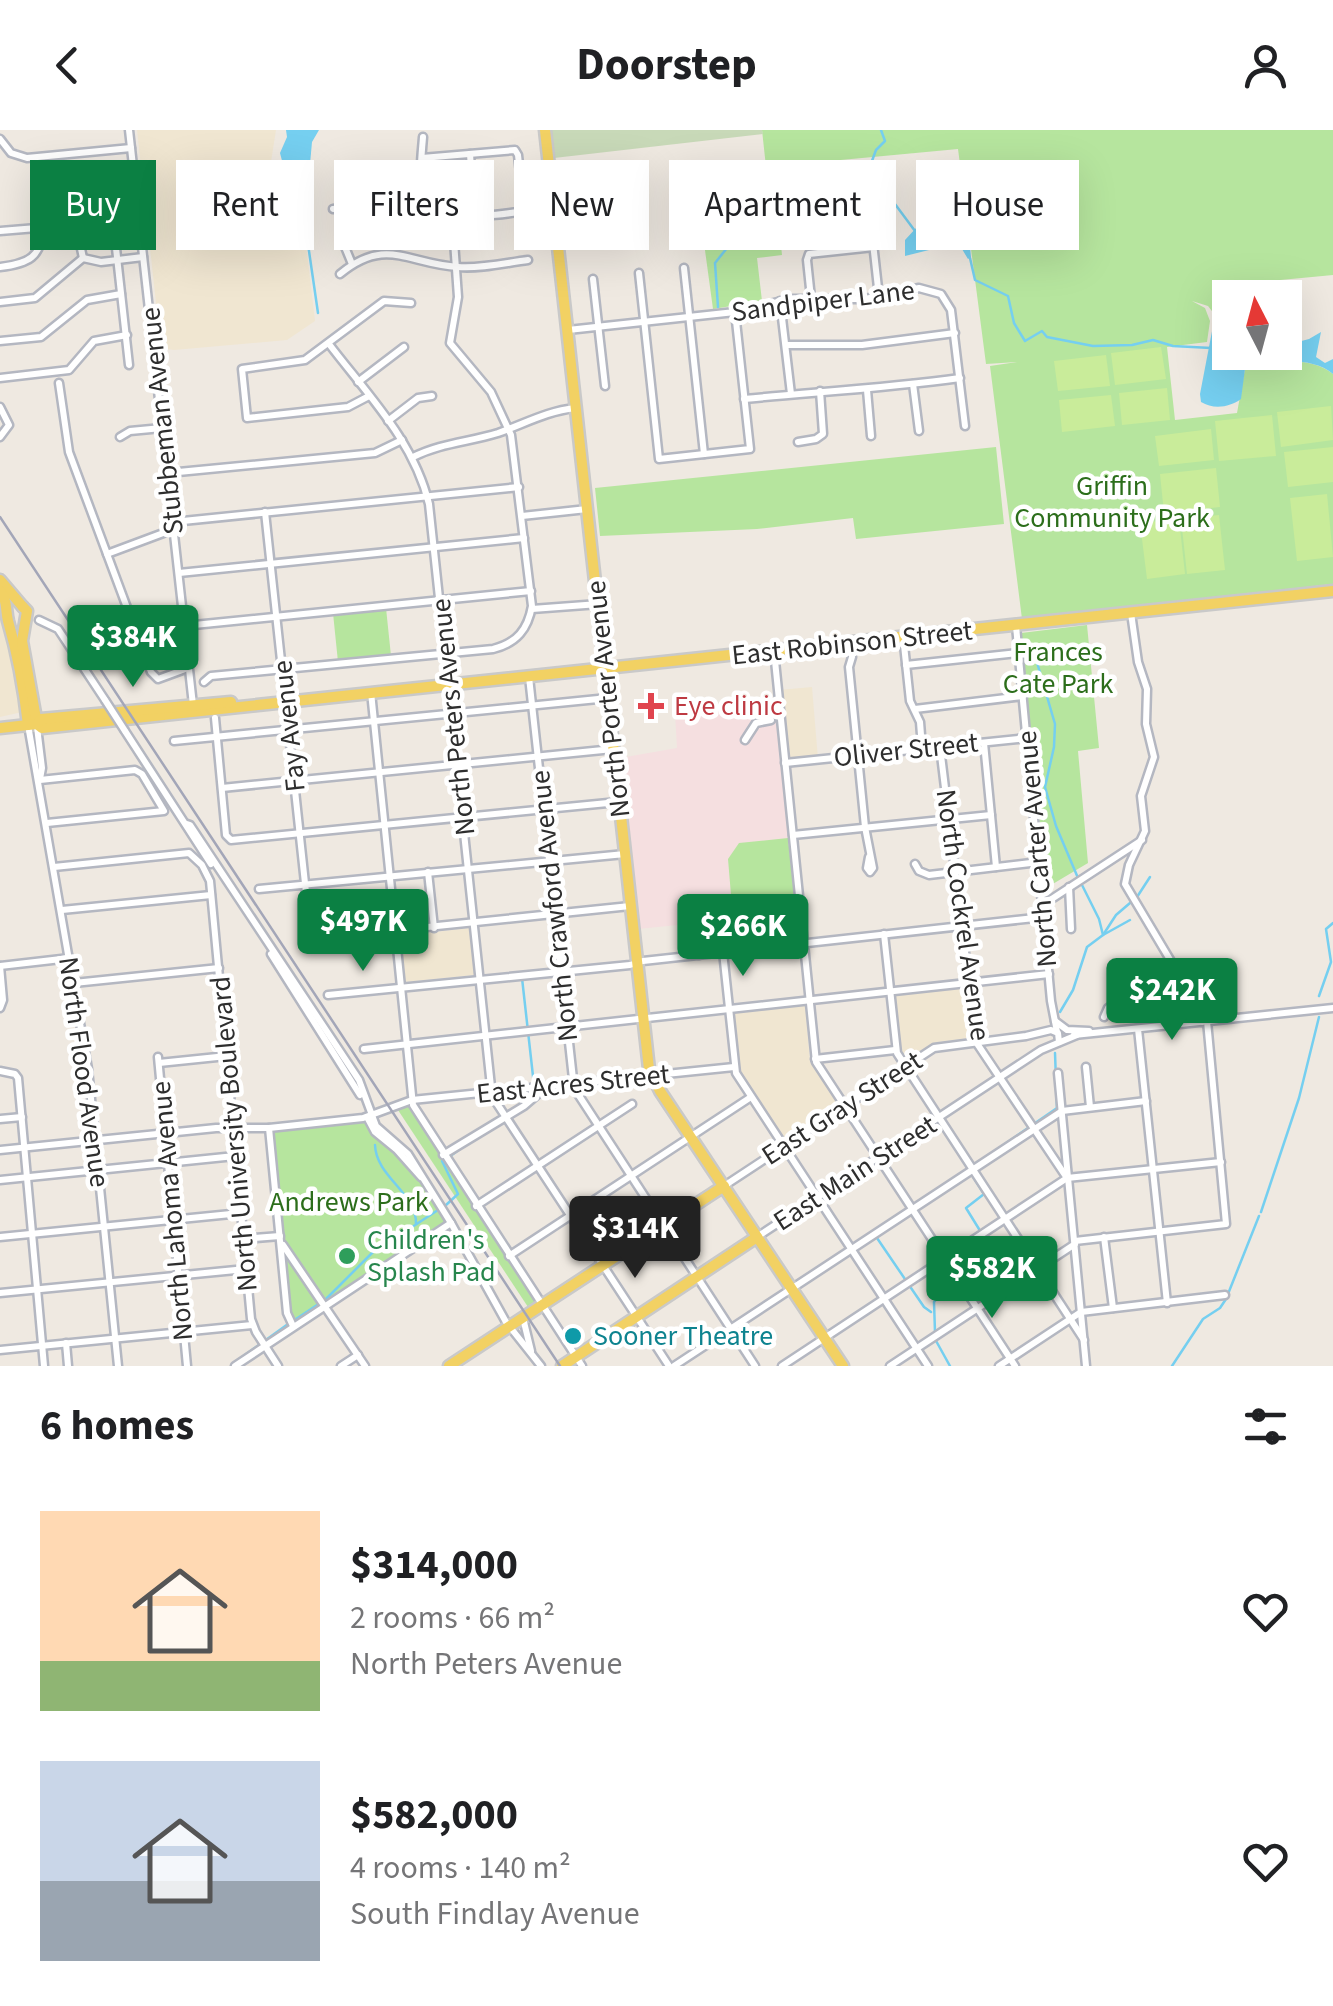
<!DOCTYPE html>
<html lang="en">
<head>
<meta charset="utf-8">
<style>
  body { margin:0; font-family:"Source Sans 3",sans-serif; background:#f6f6f6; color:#202124; height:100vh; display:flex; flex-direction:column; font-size:38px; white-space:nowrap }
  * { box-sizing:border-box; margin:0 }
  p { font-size:32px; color:#757577 }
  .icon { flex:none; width:55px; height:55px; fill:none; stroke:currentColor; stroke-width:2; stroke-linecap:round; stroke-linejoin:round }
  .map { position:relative; height:1236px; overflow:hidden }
  .drawer { display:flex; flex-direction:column; background:#fff; flex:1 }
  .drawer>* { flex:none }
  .top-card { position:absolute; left:30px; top:30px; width:1275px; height:90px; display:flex; gap:20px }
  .needle { width:65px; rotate:354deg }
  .buttons { position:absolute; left:1212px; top:150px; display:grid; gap:20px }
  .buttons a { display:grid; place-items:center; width:90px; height:90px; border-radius:0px; background:#fff; box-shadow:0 10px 40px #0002; font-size:50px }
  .price { position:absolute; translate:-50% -85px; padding:0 22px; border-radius:10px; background:#0b8043; color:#fff; font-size:32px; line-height:65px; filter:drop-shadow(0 2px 5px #0008) }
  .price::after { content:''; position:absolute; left:50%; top:60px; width:30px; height:22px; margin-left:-15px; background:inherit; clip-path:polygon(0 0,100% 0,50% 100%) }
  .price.on { background:#222; color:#fff }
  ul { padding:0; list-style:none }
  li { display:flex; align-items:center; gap:30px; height:250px; padding:0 40px }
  li span { display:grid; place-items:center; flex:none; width:280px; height:200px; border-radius:0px; color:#555 }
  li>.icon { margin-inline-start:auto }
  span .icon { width:120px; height:120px; fill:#fffc; stroke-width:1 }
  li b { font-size:42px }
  h2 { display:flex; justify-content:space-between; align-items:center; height:120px; padding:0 40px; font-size:42px }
  .tag { padding:0 35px; border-radius:0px; background:#fff; box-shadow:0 10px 40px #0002; font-size:35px; line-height:90px }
  .tag.on { background:#0b8043; color:#fff }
  header { display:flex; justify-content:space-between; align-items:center; height:130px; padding:0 40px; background:#fff; font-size:45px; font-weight:700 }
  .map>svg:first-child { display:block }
</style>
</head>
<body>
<header><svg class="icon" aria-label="back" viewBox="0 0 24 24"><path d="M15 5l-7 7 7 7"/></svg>Doorstep<svg class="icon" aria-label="person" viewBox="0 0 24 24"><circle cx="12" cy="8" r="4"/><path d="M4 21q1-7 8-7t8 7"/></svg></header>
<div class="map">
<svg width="1333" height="1236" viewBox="0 0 1333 1236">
  <rect width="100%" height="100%" fill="#efe9e1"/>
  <!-- education -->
  <g fill="#f0e6d1">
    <path d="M137 0H276L270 38 251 59 303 89 315 191 287 210 174 220 161 218Z"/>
    <path d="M0 473 8 492 22 582 0 587Z"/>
    <path d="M812 557 818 629 785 633 779 560Z"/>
    <path d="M470 798 475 845 404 852 400 806Z"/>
    <path d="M964 856 970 908 937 912 911 929 902 927 895 864Z"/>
    <path d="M805 874 810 932 838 974 784 1010 737 939 733 883Z"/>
  </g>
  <!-- medical -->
  <path fill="#f5dfe0" d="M774 573 796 783 638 799 620 628 677 618 675 583Z"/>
  <!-- green -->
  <g fill="#b6e59e">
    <path d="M762 0H1333V145L1270 151 1249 167 1230 168V192L1218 189 1208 176 1192 171 1205 178 1210 191 1207 212 1167 217 1175 290 1237 283 1245 239C1274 233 1308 224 1333 244V454L1022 489 990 236 1017 232 986 234 958 19 766 37Z"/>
    <path d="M780 105 782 125 757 128 762 171 713 179 704 113Z"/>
    <path d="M996 317 1004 394 856 409 853 388 757 399 600 406 595 358Z"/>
    <path d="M386 478 391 526 338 532 333 483Z"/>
    <path d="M1087 495 1099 618 1078 621 1088 733 1046 758 1021 503Z"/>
    <path d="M788 708 796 783 733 789 728 729 739 713Z"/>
    <path d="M409 975 535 1170 536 1173 530 1180 396 977Z"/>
    <path d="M365 991C399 1020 423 1053 446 1091L325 1172 284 1112 272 1004 275 1000Z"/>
    <path d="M285 1121 322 1175 293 1193 291 1190Z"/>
  </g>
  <!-- cemetery -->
  <path fill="#c8d9b8" d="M551 0H762L763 4 554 28Z"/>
  <!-- pitch -->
  <g fill="#c9ec9a">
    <path d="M1161 217 1166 249 1115 255 1111 223Z"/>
    <path d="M1106 225 1110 256 1058 261 1054 231Z"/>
    <path d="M1167 258 1170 290 1122 295 1119 263Z"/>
    <path d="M1111 265 1115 296 1062 302 1059 270Z"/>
    <path d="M1331 276 1333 310 1281 317 1277 282Z"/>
    <path d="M1272 285 1276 326 1219 331 1215 291Z"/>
    <path d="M1211 299 1214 330 1159 336 1155 306Z"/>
    <path d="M1333 317V352L1288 357 1284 322Z"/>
    <path d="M1216 338 1220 377 1164 383 1160 344Z"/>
    <path d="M1327 364 1333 427 1297 431 1290 368Z"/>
    <path d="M1219 385 1225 440 1187 444 1181 389Z"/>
    <path d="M1179 389 1185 444 1147 449 1140 393Z"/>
  </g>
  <!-- water -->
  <g fill="#75cff0">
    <path d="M286 0H319L312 12 309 45 303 52 304 65 301 69 287 65 278 56 286 46 280 23 287 7Z"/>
    <path d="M814 58 822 60 834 75 827 74 802 88 766 80 765 68 778 62Z"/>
    <path d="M957 95 970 117 971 127 968 129 962 119 945 116 905 126V110L917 97Z"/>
    <path d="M1213 196 1230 210V222H1285V197L1290 214 1309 209 1321 202 1316 227 1325 233 1333 229V244C1312 226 1270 230 1245 239L1241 269C1230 277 1214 280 1201 272L1200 264Z"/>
  </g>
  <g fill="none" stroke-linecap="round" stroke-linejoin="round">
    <!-- stream -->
    <g stroke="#75cff0" stroke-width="2.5">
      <path d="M881 0 885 11 876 20 869 39 915 101"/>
      <path d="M301 66 318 183"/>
      <path d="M970 128 975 150 1008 166 1014 193 1025 211 1042 201 1047 207 1093 216 1132 215 1153 210 1173 216 1211 218"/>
      <path d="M718 177 715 133 727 118 744 115C748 101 761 93 766 80"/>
      <path d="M1036 529 1055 594 1054 617 1045 657 1056 696 1078 748"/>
      <path d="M1081 753 1099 789 1103 805 1130 790"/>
      <path d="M1137 767 1150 747"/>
      <path d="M522 848 534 955"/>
      <path d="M1319 866 1331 832 1326 799 1333 793"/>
      <path d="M1060 882 1073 860 1087 817 1103 805 1116 785 1130 773"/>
      <path d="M517 977 532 962"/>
      <path d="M375 1015C376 1047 417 1063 416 1094"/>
      <path d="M449 1027 471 1011"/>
      <path d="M442 1031 458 1064 446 1075"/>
      <path d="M973 1036 1057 978 1055 923"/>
      <path d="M972 1045 984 1064 966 1078 979 1099"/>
      <path d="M1261 1082 1299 968 1319 887"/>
      <path d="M877 1108 924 1177 931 1182"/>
      <path d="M377 1120 438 1080"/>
      <path d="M325 1170 373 1122"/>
      <path d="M293 1191 320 1173"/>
      <path d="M935 1202 934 1172 942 1162 985 1134 976 1115 980 1109"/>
      <path d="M935 1209 950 1236"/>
      <path d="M238 1230 288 1194"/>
      <path d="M1172 1236 1203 1189 1220 1178 1226 1169 1259 1086"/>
    </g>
    <!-- minor casing -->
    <g stroke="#b4b7c1" stroke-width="11">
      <g id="minor">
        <path d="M129 0 193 575"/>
        <path d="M423 7C422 22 419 40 423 55 435 105 516 80 553 77"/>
        <path d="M0 9 11 23 27 28 131 18"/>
        <path d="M470 24 471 39"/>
        <path d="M422 28 515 20 518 25 524 80"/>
        <path d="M333 79 410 70 426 63"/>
        <path d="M113 91 129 235"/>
        <path d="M871 95 879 167"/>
        <path d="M0 101 73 95 77 100 83 128"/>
        <path d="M352 134 345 117 352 77"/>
        <path d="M0 137C27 134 44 127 41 97"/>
        <path d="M684 138 704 324"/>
        <path d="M639 143 659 329 750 319 735 182"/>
        <path d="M340 144C386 106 408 134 458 137 480 139 505 133 528 130"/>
        <path d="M593 149 605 256"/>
        <path d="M811 168 807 130 809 124 874 117"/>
        <path d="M780 171 791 264"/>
        <path d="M0 172 35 168 83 128 101 132 143 127"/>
        <path d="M568 200 735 182 791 169H865L919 158 941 164 951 180 965 296"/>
        <path d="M0 211 41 207 87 170 121 164"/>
        <path d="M329 214C367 264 414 311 429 374L492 966 669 1236"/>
        <path d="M786 215H862L955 203"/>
        <path d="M0 248 69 240 94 211 127 205"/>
        <path d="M358 252 404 217"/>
        <path d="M59 253 69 322 151 542 158 549 188 538"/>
        <path d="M913 254 919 301"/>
        <path d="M867 260 871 306"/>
        <path d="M369 266 348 277 247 288 242 239 305 230 384 171 411 173"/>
        <path d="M744 269C817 262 888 258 960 248"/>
        <path d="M0 277 9 295 0 307"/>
        <path d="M388 291 418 268 432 266"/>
        <path d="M120 307 130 301 162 298"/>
        <path d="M798 312 816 309 823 304 820 261"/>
        <path d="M413 327C441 313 469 312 498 303 524 294 547 281 575 278"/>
        <path d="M168 343 375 323 402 310"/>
        <path d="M265 382 311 809 630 776"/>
        <path d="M522 386 587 379"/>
        <path d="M173 392 519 357"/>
        <path d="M107 424 174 399"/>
        <path d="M179 443 524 408"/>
        <path d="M532 479 599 474"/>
        <path d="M1131 483 1138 532 1147 559 1146 594 1154 627 1141 666 1145 701 1129 735 1125 754 1200 880 1202 892"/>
        <path d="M39 490 58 499 105 570"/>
        <path d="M184 496 531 461"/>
        <path d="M1016 496 1051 871 1057 902"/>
        <path d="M904 515 910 571 920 592 922 618"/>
        <path d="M774 521 816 932 1015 1236"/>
        <path d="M852 527 849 537 865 697 873 738 870 742 867 738 869 727"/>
        <path d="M906 535 1018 523"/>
        <path d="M529 547 574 958 755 1236"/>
        <path d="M204 552 211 546 493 519C517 513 528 499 532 476L511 305 491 262 450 213 458 167 454 111 456 86"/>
        <path d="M371 562 413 975 582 1236"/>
        <path d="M915 579 1023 566"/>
        <path d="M215 588 226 705 231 710 618 672"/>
        <path d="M28 595 88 939 118 1236"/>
        <path d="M37 597 42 638 40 649"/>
        <path d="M125 601 211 734"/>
        <path d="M745 610 756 593 771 590"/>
        <path d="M174 611 608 568"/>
        <path d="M984 613 996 737"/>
        <path d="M940 617 976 912 1067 1048"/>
        <path d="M785 633 1027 608"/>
        <path d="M40 650 135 640 142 644 164 681 47 693"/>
        <path d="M222 658 613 619"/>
        <path d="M187 694 190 695 359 950 376 996 408 1024 451 1093 506 1192 541 1236"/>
        <path d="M793 705 991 685"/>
        <path d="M915 734 919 741 929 745 1039 732"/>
        <path d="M54 737 189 723 202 735 210 751 251 1189 256 1202 278 1236"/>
        <path d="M428 742 434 798"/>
        <path d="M1069 757 1071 799"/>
        <path d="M259 759 625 724"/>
        <path d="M1044 774 1142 710"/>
        <path d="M62 780 211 765"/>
        <path d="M696 796 699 825"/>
        <path d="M884 804 897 923 1084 1210"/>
        <path d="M723 822 736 943 928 1236"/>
        <path d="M271 824 360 965"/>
        <path d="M0 836 70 828"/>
        <path d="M74 853 219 838"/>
        <path d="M328 865 630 835 643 831 1044 787"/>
        <path d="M0 878 3 870 0 836"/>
        <path d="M1104 887 1108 878 1172 836"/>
        <path d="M1055 891 1067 900 1089 901"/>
        <path d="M1138 899 1167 1173"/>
        <path d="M1074 905 1333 878"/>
        <path d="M364 919 1049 844"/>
        <path d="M158 927 187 1236"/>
        <path d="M815 929 895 920"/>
        <path d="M159 933 227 926"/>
        <path d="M1086 937 1090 977"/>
        <path d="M0 941 15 944 18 948 44 1236"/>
        <path d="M1058 943 1086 1236"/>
        <path d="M367 987 375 1002 397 1020 421 1047"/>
        <path d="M0 989 22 987"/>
        <path d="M269 998 287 1183 293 1196"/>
        <path d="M0 1020 216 998H269L363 988 412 970 734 937"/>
        <path d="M443 1025 524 976 546 957"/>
        <path d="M0 1050 235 1026"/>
        <path d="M724 1056 934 918 1026 906 1051 900 1058 903 1059 912"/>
        <path d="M476 1076 632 974"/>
        <path d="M0 1107 241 1083"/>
        <path d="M757 1107 1041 920 1077 905"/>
        <path d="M1104 1107 1113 1178"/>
        <path d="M243 1109 280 1106"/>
        <path d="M1075 1111 1226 1094 1207 891"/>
        <path d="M283 1115 365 1236"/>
        <path d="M509 1126 751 967"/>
        <path d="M0 1163 246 1139"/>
        <path d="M523 1188 531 1221"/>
        <path d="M66 1213 68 1236"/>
        <path d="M0 1220 252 1195"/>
        <path d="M235 1236 451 1093"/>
        <path d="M341 1236 358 1225"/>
        <path d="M674 1236 1062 981 1146 971"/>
        <path d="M782 1236 1067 1048 1221 1032"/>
        <path d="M890 1236 1075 1114"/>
        <path d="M999 1236 1081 1182 1225 1165"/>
      </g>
    </g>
    <!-- major casing -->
    <g stroke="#c9c9c9" stroke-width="15">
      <g id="major">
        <path d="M545 0 649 939 660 961 843 1236"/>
        <path d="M0 450 23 477"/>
        <path d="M0 461C8 472 5 479 8 491 18 525 24 559 28 595"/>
        <path d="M23 477 27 481 22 511 37 594"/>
        <path d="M37 594 42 598 154 586 1333 461"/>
        <path d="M0 598 37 594 41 589 231 572"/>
        <path d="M449 1236 724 1056"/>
        <path d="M562 1236 757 1107"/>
      </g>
    </g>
    <!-- minor -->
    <use href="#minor" stroke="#fff" stroke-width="6"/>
    <!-- major -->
    <use href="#major" stroke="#f2d163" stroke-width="10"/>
    <!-- rail -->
    <path stroke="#a3a6b8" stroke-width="2.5" d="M0 387 560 1236"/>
    <!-- minor-bridge casing -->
    <g stroke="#b4b7c1" stroke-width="11" stroke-linecap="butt">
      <path id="minor-bridge" d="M105 570 125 601"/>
    </g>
    <!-- minor-bridge -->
    <use href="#minor-bridge" stroke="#fff" stroke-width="6"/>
  </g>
  <!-- markers -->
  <path fill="#e0444e" stroke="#fff" stroke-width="4" d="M646 561h10v10h10v10h-10v10h-10v-10h-10v-10h10z"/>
  <circle fill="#2e9e5b" stroke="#fff" stroke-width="4" cx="347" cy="1126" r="10"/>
  <circle fill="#0f9aa8" stroke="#fff" stroke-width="4" cx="573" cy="1206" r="10"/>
  <g text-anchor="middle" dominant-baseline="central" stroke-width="9" stroke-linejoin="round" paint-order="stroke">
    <!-- street labels -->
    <g font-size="28" fill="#2e2e2e" stroke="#fff">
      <text transform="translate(823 171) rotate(-7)">Sandpiper Lane</text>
      <text transform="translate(162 291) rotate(-96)">Stubbeman Avenue</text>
      <text transform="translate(852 513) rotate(-6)">East Robinson Street</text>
      <text transform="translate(608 569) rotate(-96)">North Porter Avenue</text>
      <text transform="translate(453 587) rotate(-96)">North Peters Avenue</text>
      <text transform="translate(289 596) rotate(-96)">Fay Avenue</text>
      <text transform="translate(906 620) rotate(-6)">Oliver Street</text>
      <text transform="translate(1037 719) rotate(-95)">North Carter Avenue</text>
      <text transform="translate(554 776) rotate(-96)">North Crawford Avenue</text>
      <text transform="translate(963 785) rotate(82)">North Cockrel Avenue</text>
      <text transform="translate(84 942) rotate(82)">North Flood Avenue</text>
      <text transform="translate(573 954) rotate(-6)">East Acres Street</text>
      <text transform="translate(842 978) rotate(-33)">East Gray Street</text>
      <text transform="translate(234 1004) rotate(-95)">North University Boulevard</text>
      <text transform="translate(855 1043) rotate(-33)">East Main Street</text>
      <text transform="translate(172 1081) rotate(-95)">North Lahoma Avenue</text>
    </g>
    <!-- park labels -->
    <g font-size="28" fill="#2c6e1b" stroke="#fff">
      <text x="1112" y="356">Griffin<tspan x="1112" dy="32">Community Park</tspan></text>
      <text x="1058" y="522">Frances<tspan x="1058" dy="32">Cate Park</tspan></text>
      <text x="349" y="1072">Andrews Park</text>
    </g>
    <!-- health labels -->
    <g font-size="28" fill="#be3a42" stroke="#fff" text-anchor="start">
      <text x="674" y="576">Eye clinic</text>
    </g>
    <!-- leisure labels -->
    <g font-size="28" fill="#27864d" stroke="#fff" text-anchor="start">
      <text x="367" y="1110">Children's<tspan x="367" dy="32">Splash Pad</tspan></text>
    </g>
    <!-- culture labels -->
    <g font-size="28" fill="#0d838f" stroke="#fff" text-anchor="start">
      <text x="593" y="1206">Sooner Theatre</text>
    </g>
  </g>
</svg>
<div class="buttons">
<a><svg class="needle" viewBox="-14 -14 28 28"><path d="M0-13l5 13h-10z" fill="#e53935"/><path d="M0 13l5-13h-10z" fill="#757577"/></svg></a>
</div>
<b class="price" style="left:133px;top:560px">$384K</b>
<b class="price" style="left:363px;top:844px">$497K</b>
<b class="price" style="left:743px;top:849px">$266K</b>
<b class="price" style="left:1172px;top:913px">$242K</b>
<b class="price on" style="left:635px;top:1151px">$314K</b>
<b class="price" style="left:992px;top:1191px">$582K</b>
<div class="top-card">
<a class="tag on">Buy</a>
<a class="tag">Rent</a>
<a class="tag">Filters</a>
<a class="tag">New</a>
<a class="tag">Apartment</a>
<a class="tag">House</a>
</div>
</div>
<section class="drawer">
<h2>6 homes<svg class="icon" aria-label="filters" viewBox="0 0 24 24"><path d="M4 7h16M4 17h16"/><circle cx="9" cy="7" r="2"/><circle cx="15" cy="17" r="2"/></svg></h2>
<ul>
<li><span style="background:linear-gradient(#ffd9b3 75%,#8fb573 0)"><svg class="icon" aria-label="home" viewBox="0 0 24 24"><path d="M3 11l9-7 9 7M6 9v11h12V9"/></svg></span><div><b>$314,000</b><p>2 rooms · 66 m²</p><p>North Peters Avenue</p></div><svg class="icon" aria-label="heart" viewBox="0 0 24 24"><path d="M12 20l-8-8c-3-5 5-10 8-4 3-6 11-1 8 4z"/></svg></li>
<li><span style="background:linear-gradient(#c9d6e8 60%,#9aa5b1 0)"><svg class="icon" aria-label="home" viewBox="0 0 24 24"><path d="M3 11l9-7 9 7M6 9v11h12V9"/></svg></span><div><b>$582,000</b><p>4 rooms · 140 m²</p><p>South Findlay Avenue</p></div><svg class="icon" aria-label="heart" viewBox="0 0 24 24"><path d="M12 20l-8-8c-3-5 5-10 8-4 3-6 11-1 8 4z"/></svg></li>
</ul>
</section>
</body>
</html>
